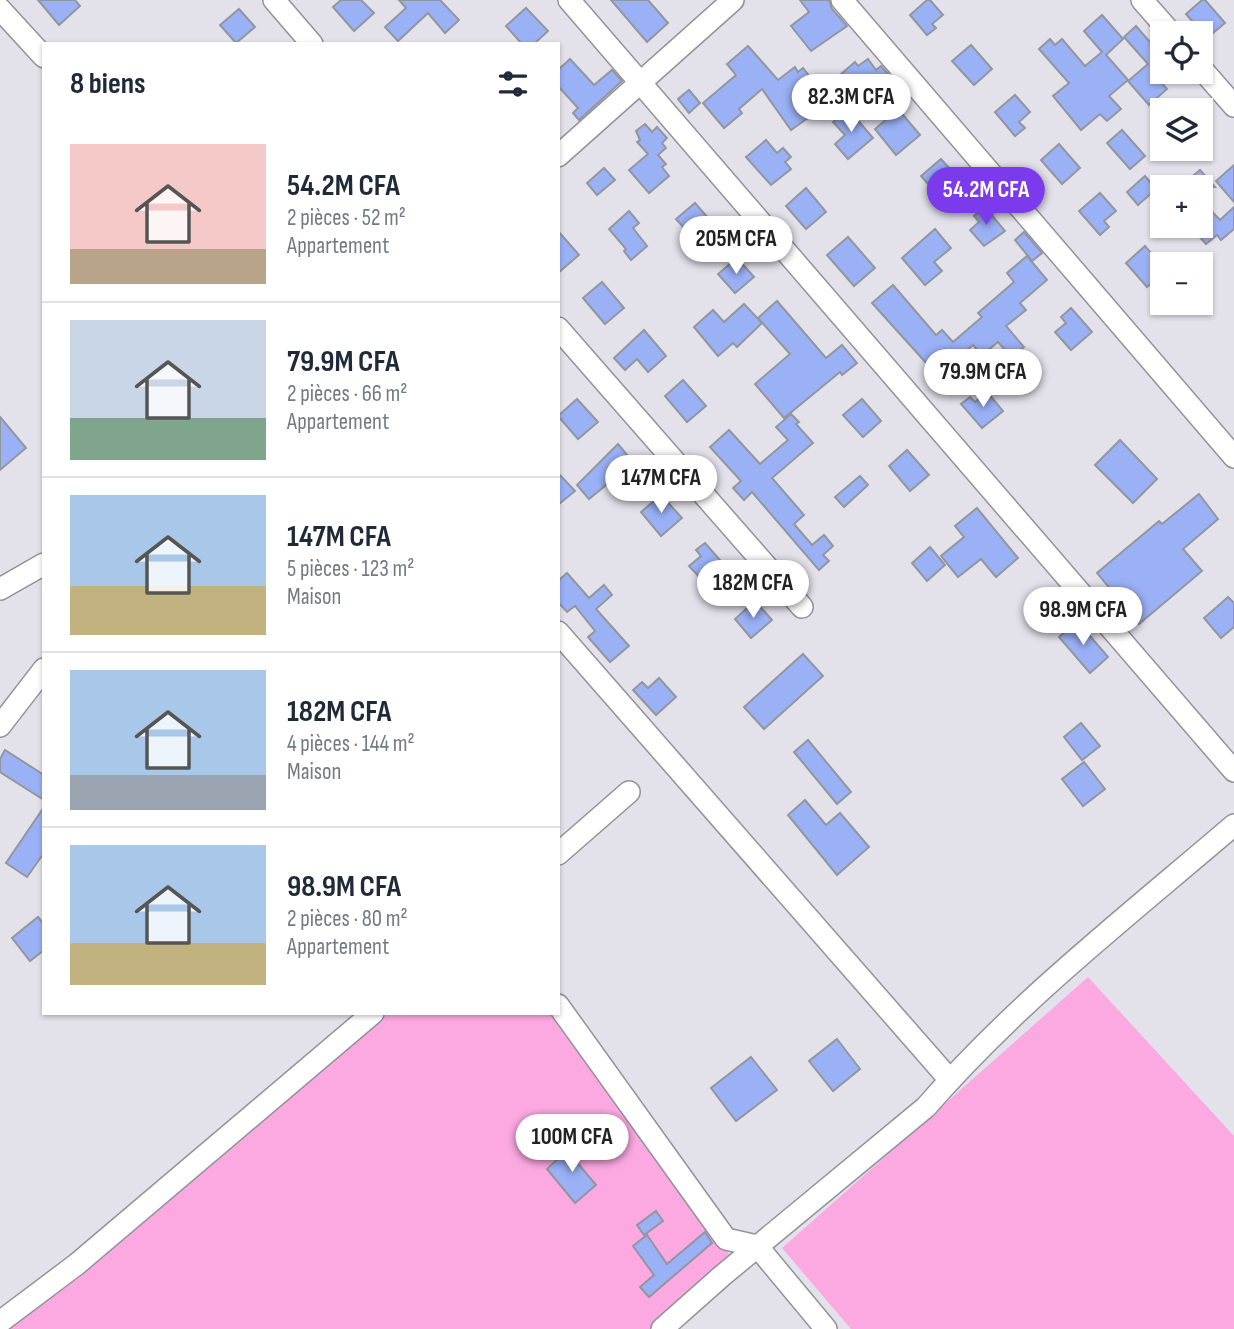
<!DOCTYPE html>
<html lang="fr">
<head>
<meta charset="utf-8">
<style>
  body { margin:0; font-family:"Sofia Sans Condensed",sans-serif; background:#f6f6f7; color:#1f2937; height:100vh; display:flex; flex-direction:column; font-size:26px; white-space:nowrap }
  * { box-sizing:border-box; margin:0 }
  p { font-size:23px; color:#747a83 }
  .icon { flex:none; width:38px; height:38px; fill:none; stroke:currentColor; stroke-width:2; stroke-linecap:round; stroke-linejoin:round }
  .map { position:relative; flex:1; overflow:hidden }
  .drawer { position:absolute; left:42px; top:42px; width:518px; height:973px; display:flex; flex-direction:column; background:#fff; border-radius:0px; box-shadow:0 2px 5px #0004 }
  .drawer>* { flex:none }
  .fabs { position:absolute; left:1150px; top:21px; display:grid; gap:14px }
  .fabs a { display:grid; place-items:center; width:63px; height:63px; border-radius:0px; background:#fff; box-shadow:0 2px 5px #0004; font-size:35px }
  .price { position:absolute; translate:-50% -60px; padding:0 16px; border-radius:24px; background:#fff; color:#222; font-size:23px; line-height:46px; filter:drop-shadow(0 2px 4px #0008) }
  .price::after { content:''; position:absolute; left:50%; top:42px; width:21px; height:16px; margin-left:-10px; background:inherit; clip-path:polygon(0 0,100% 0,50% 100%) }
  .price.selected { background:#7c3aed; color:#fff }
  ul { padding:0; list-style:none }
  li { display:flex; align-items:center; gap:21px; height:175px; padding:0 28px }
  li+li { border-top:2px solid #e0e1e3 }
  li span { display:grid; place-items:center; flex:none; width:196px; height:140px; border-radius:0px; color:#555 }
  li>.icon { margin-inline-start:auto }
  span .icon { width:84px; height:84px; fill:#fffc; stroke-width:1 }
  li b { font-size:30px }
  h2 { display:flex; justify-content:space-between; align-items:center; height:84px; padding:0 28px; font-size:30px }
  .map>svg:first-child { display:block }
</style>
</head>
<body>
<div class="map">
<svg width="1234" height="1329" viewBox="0 0 1234 1329">
  <rect width="100%" height="100%" fill="#e3e2eb"/>
  <!-- green -->
  <g fill="#fca9e2">
    <path d="M1088 977 1234 1136V1329H851L782 1248Z"/>
    <path d="M386 1013H552L732 1258 652 1329H0V1324Z"/>
  </g>
  <!-- building -->
  <g fill="#9bb1f6" stroke="#93969e" stroke-width="2">
    <path d="M38 0H75L80 6 59 25Z"/>
    <path d="M341 0H361L374 13 354 31 333 7Z"/>
    <path d="M399 0H440L459 20 445 33 428 13 398 41 385 27 406 8Z"/>
    <path d="M611 0H648L668 23 647 42Z"/>
    <path d="M800 0H829L832 9 847 26 811 51 791 26 809 12Z"/>
    <path d="M927 0H930L943 15 932 24 936 28 927 35 910 15Z"/>
    <path d="M1202 0H1205L1225 23 1207 38 1186 14Z"/>
    <path d="M526 8 548 31 534 44H522L506 26Z"/>
    <path d="M239 9 255 27 236 43 220 25Z"/>
    <path d="M1102 15 1123 39 1106 55 1128 80 1109 96 1121 109 1107 121 1100 114 1081 130 1053 96 1069 83 1039 49 1050 39 1055 45 1062 39 1085 66 1102 52 1084 31Z"/>
    <path d="M1136 26 1162 56 1160 81 1167 89 1149 105 1128 81 1148 64 1124 37Z"/>
    <path d="M971 45 992 69 974 85 952 61Z"/>
    <path d="M748 46 778 80 795 67 798 72 803 68 813 81 794 96 809 117 791 130 762 89 739 109 742 113 724 128 703 103 736 75 727 64Z"/>
    <path d="M570 59 594 85 612 70 622 81 579 120 573 113 578 108 558 86V70Z"/>
    <path d="M868 59 876 70 881 66 888 74 851 106 832 82 855 62 858 66Z"/>
    <path d="M689 90 700 103 689 113 678 99Z"/>
    <path d="M1015 95 1030 112 1019 122 1025 128 1015 136 995 112Z"/>
    <path d="M848 109 873 138 848 159 835 144 845 135 833 122Z"/>
    <path d="M898 109 920 135 896 155 875 129Z"/>
    <path d="M645 124 652 132 657 127 667 138 662 143 666 148 658 155 666 164 662 167 669 176 649 193 629 170 648 154 637 142 640 140 636 131Z"/>
    <path d="M1122 130 1145 156 1130 169 1107 143Z"/>
    <path d="M766 140 777 153 783 148 791 157 785 162 791 169 771 185 746 157Z"/>
    <path d="M1059 144 1080 168 1062 184 1041 160Z"/>
    <path d="M941 159 965 186 945 203 921 176Z"/>
    <path d="M1234 165V202L1216 181Z"/>
    <path d="M604 168 615 180 597 195 587 183Z"/>
    <path d="M1200 170 1215 187H1180Z"/>
    <path d="M1145 176 1156 189 1138 205 1127 192Z"/>
    <path d="M806 188 826 212 806 229 786 206Z"/>
    <path d="M1100 193 1116 211 1104 221 1109 227 1100 235 1079 211Z"/>
    <path d="M1200 199 1220 220 1234 207V229L1221 240 1217 235 1206 244 1190 226H1200Z"/>
    <path d="M695 203 716 227 698 243 676 219Z"/>
    <path d="M985 207 1005 231 984 246 970 230 979 222 974 216Z"/>
    <path d="M629 211 639 223 633 228 647 246 631 260 624 251 626 249 609 229Z"/>
    <path d="M935 229 951 248 934 262 942 271 925 285 902 258Z"/>
    <path d="M558 231 579 255 558 273Z"/>
    <path d="M1024 232 1042 253 1032 261 1015 240Z"/>
    <path d="M848 237 875 268 854 286 827 255Z"/>
    <path d="M1145 246 1162 266V274L1147 287 1126 263Z"/>
    <path d="M1027 256 1047 280 1020 303 1026 310 1006 326 1024 347 1011 357 998 342 982 355 973 345 937 375 872 303 893 285 936 335 942 330 953 342 982 317 978 313 1014 282 1007 273Z"/>
    <path d="M737 258 754 277 735 293 718 274Z"/>
    <path d="M602 282 624 308 605 324 583 298Z"/>
    <path d="M777 301 826 358 842 345 857 363 842 375 840 372 784 418 755 384 790 354 758 318Z"/>
    <path d="M744 304 762 323 737 347 733 343 718 356 694 327 713 310 724 322Z"/>
    <path d="M1071 308 1092 332 1071 350 1055 332 1066 323 1061 317Z"/>
    <path d="M644 330 666 356 648 372 637 359 625 370 614 358Z"/>
    <path d="M683 380 706 406 687 422 665 396Z"/>
    <path d="M987 392 1003 411 982 428 961 404 970 397 975 402Z"/>
    <path d="M577 399 598 422 578 439 558 416Z"/>
    <path d="M862 399 881 421 863 437 843 415Z"/>
    <path d="M791 414 799 422 796 424 813 443 772 478 804 515 794 524 812 545 824 535 833 546 823 555 829 561 819 570 752 492 744 500 733 488 741 481 710 447 729 430 760 464 788 440 776 427Z"/>
    <path d="M0 417 26 448 0 470Z"/>
    <path d="M1120 440 1157 479 1133 503 1095 465Z"/>
    <path d="M618 444 641 472 619 491 611 481 589 499 577 485Z"/>
    <path d="M907 450 929 475 910 491 889 466Z"/>
    <path d="M558 473 575 491 558 505Z"/>
    <path d="M860 476 868 485 844 507 835 497Z"/>
    <path d="M1199 494 1218 519 1183 549 1202 571 1139 624 1097 573 1159 521 1162 524Z"/>
    <path d="M661 495 682 518 661 536 641 512Z"/>
    <path d="M977 508 1018 558 996 577 981 559 958 577 941 556 964 537 955 526Z"/>
    <path d="M705 543 726 567 706 584 689 566 701 556 696 550Z"/>
    <path d="M930 547 945 565 927 581 912 563Z"/>
    <path d="M567 573 589 598 604 585 612 595 596 609 629 646 610 662 588 637 595 631 575 606 567 612 558 602V581Z"/>
    <path d="M1228 597 1234 603V627L1221 638 1204 618Z"/>
    <path d="M755 601 772 620 751 638 735 619Z"/>
    <path d="M1077 621 1108 657 1090 673 1059 637Z"/>
    <path d="M803 654 823 676 764 729 744 707Z"/>
    <path d="M659 678 676 697 656 715 633 690 642 682 648 688Z"/>
    <path d="M1081 723 1100 746 1082 760 1064 737Z"/>
    <path d="M808 740 851 792 837 804 794 752Z"/>
    <path d="M5 750 44 775V800L0 772V759Z"/>
    <path d="M1084 762 1105 789 1083 806 1062 779Z"/>
    <path d="M805 800 826 825 840 813 869 847 837 875 788 815Z"/>
    <path d="M44 807V853L27 877 6 863Z"/>
    <path d="M38 917 44 924V950L30 961 12 938Z"/>
    <path d="M837 1039 860 1069 833 1091 809 1061Z"/>
    <path d="M751 1057 777 1090 736 1121 711 1088Z"/>
    <path d="M577 1141 585 1151 575 1160 596 1185 575 1203 547 1169Z"/>
    <path d="M656 1211 663 1221 644 1235 637 1225Z"/>
    <path d="M705 1232 712 1243 649 1297 640 1287 654 1275 633 1246 647 1235 667 1264Z"/>
  </g>
  <g fill="none" stroke-linecap="round" stroke-linejoin="round">
    <!-- minor casing -->
    <g stroke="#93929a" stroke-width="24">
      <g id="minor">
        <path d="M274 0 312 44"/>
        <path d="M569 0 1234 771"/>
        <path d="M842 0 1234 457"/>
        <path d="M1142 0 1171 33"/>
        <path d="M0 9 44 57"/>
        <path d="M1200 67 1234 106"/>
        <path d="M558 156 733 0"/>
        <path d="M558 328 802 607"/>
        <path d="M0 589 44 564"/>
        <path d="M558 632 950 1080"/>
        <path d="M0 726 44 669"/>
        <path d="M558 854 629 792"/>
        <path d="M558 1005 726 1239 757 1246 826 1329"/>
        <path d="M0 1322 77 1264 373 1013"/>
        <path d="M662 1329 723 1275 926 1107C1017 1002 1129 915 1234 825"/>
      </g>
    </g>
    <!-- minor -->
    <use href="#minor" stroke="#fff" stroke-width="21"/>
  </g>
</svg>
<div class="fabs">
<a><svg class="icon" aria-label="locate" viewBox="0 0 24 24"><circle cx="12" cy="12" r="6"/><path d="M12 2v4M12 18v4M2 12h4M18 12h4"/></svg></a>
<a><svg class="icon" aria-label="layers" viewBox="0 0 24 24"><path d="M12 4l9 5-9 5-9-5zM3 14l9 5 9-5"/></svg></a>
<a>+</a>
<a>−</a>
</div>
<b class="price" style="left:851px;top:134px">82.3M CFA</b>
<b class="price selected" style="left:986px;top:227px">54.2M CFA</b>
<b class="price" style="left:736px;top:276px">205M CFA</b>
<b class="price" style="left:983px;top:409px">79.9M CFA</b>
<b class="price" style="left:661px;top:515px">147M CFA</b>
<b class="price" style="left:753px;top:620px">182M CFA</b>
<b class="price" style="left:1083px;top:647px">98.9M CFA</b>
<b class="price" style="left:572px;top:1174px">100M CFA</b>
<section class="drawer">
<h2>8 biens<svg class="icon" aria-label="filters" viewBox="0 0 24 24"><path d="M4 7h16M4 17h16"/><circle cx="9" cy="7" r="2"/><circle cx="15" cy="17" r="2"/></svg></h2>
<ul>
<li><span style="background:linear-gradient(#f6c9c9 75%,#b9a48a 0)"><svg class="icon" aria-label="home" viewBox="0 0 24 24"><path d="M3 11l9-7 9 7M6 9v11h12V9"/></svg></span><div><b>54.2M CFA</b><p>2 pièces · 52 m²</p><p>Appartement</p></div></li>
<li><span style="background:linear-gradient(#c9d6e8 70%,#7fa58c 0)"><svg class="icon" aria-label="home" viewBox="0 0 24 24"><path d="M3 11l9-7 9 7M6 9v11h12V9"/></svg></span><div><b>79.9M CFA</b><p>2 pièces · 66 m²</p><p>Appartement</p></div></li>
<li><span style="background:linear-gradient(#a9c7e8 65%,#c2b280 0)"><svg class="icon" aria-label="home" viewBox="0 0 24 24"><path d="M3 11l9-7 9 7M6 9v11h12V9"/></svg></span><div><b>147M CFA</b><p>5 pièces · 123 m²</p><p>Maison</p></div></li>
<li><span style="background:linear-gradient(#a9c7e8 75%,#9aa5b1 0)"><svg class="icon" aria-label="home" viewBox="0 0 24 24"><path d="M3 11l9-7 9 7M6 9v11h12V9"/></svg></span><div><b>182M CFA</b><p>4 pièces · 144 m²</p><p>Maison</p></div></li>
<li><span style="background:linear-gradient(#a9c7e8 70%,#c2b280 0)"><svg class="icon" aria-label="home" viewBox="0 0 24 24"><path d="M3 11l9-7 9 7M6 9v11h12V9"/></svg></span><div><b>98.9M CFA</b><p>2 pièces · 80 m²</p><p>Appartement</p></div></li>
</ul>
</section>
</div>
</body>
</html>
